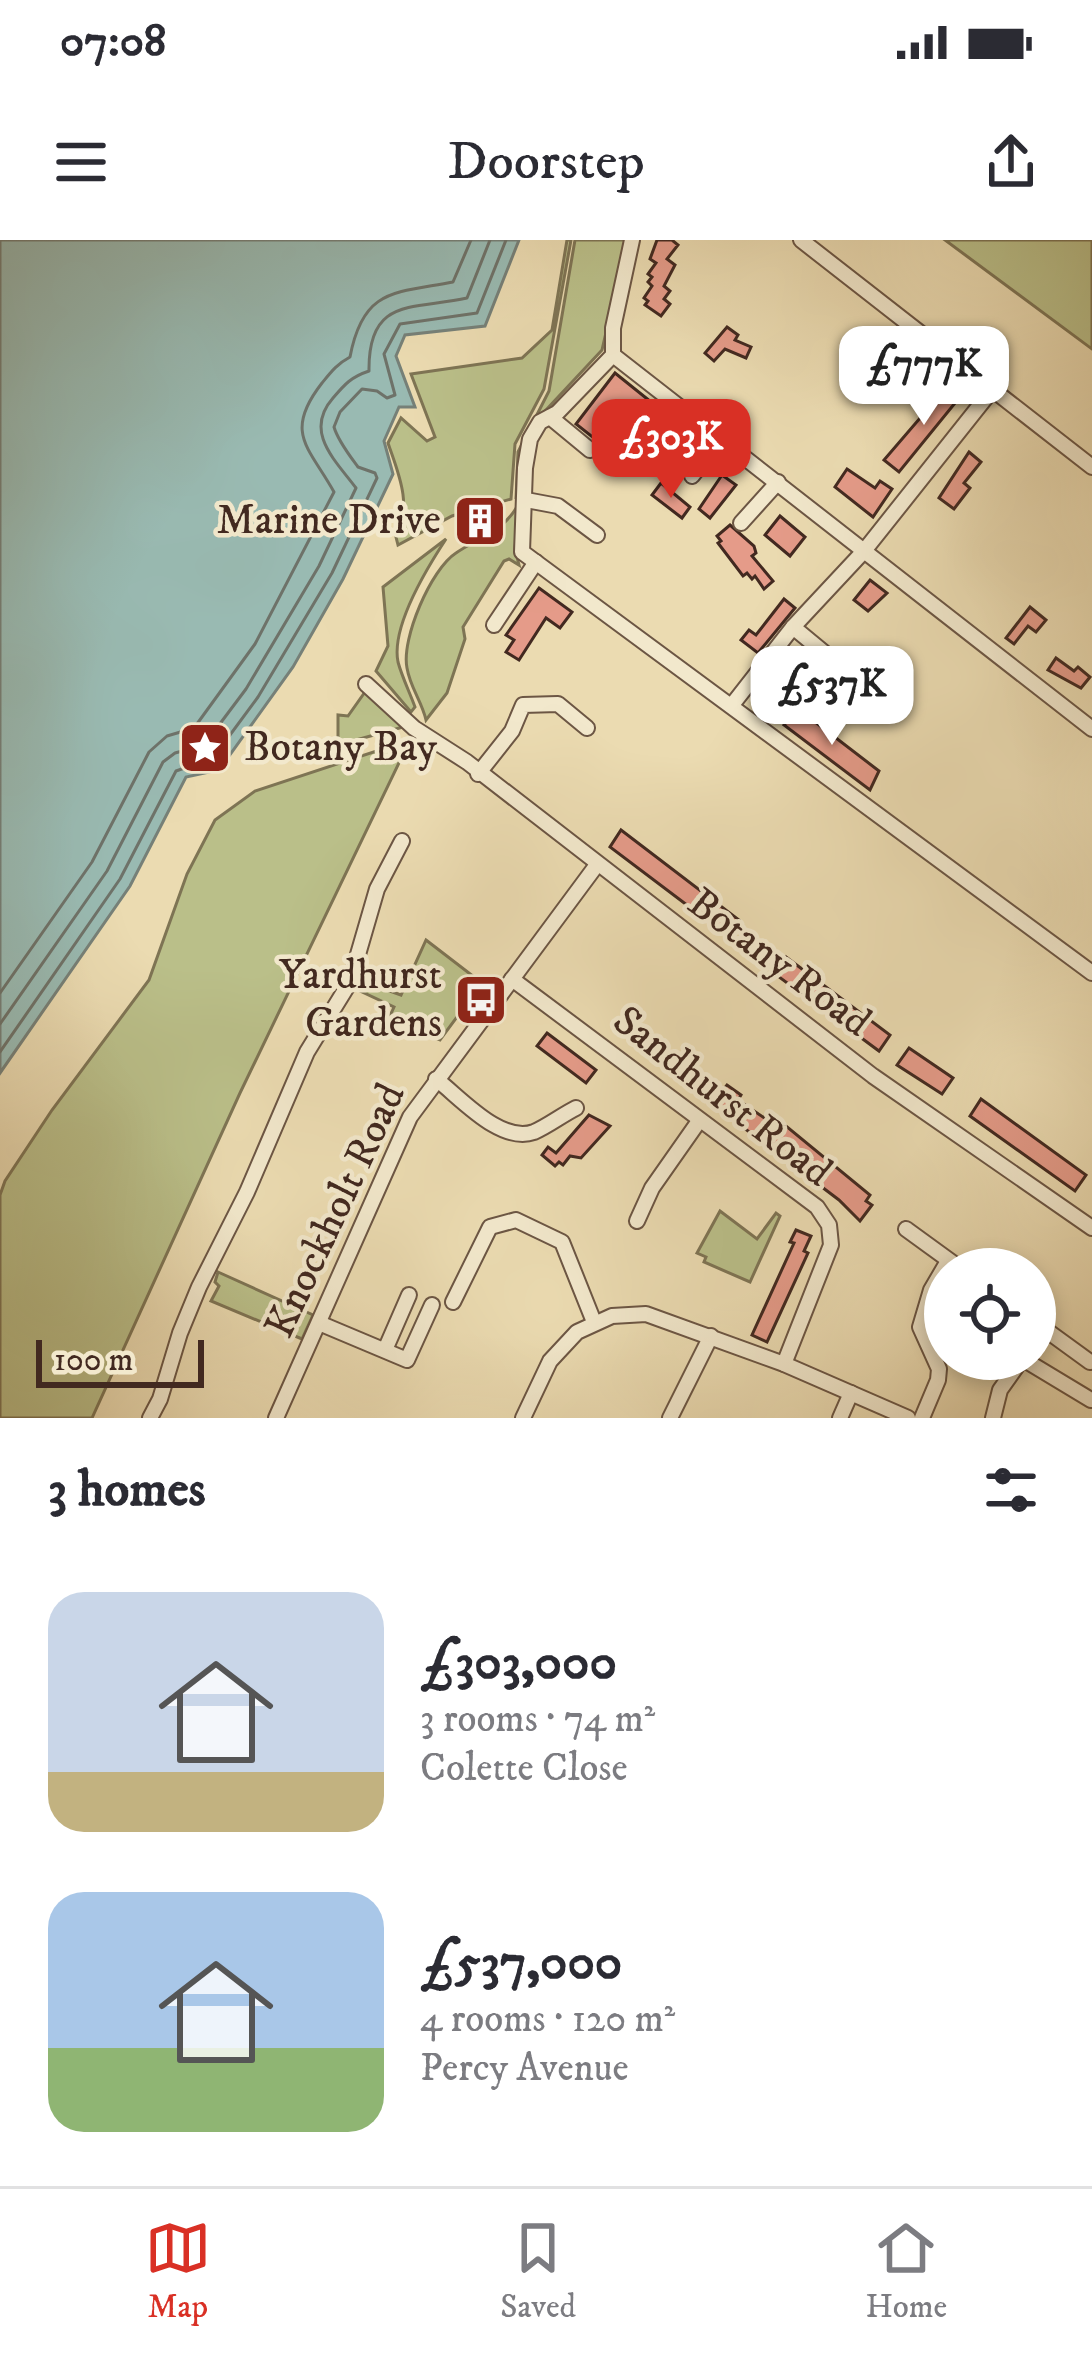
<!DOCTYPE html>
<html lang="en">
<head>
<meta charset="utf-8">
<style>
  body { margin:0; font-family:"IM FELL DW Pica",serif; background:#f2f2f3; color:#2b2b33; height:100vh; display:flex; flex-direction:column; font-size:45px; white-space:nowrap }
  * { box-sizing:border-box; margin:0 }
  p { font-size:39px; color:#7c7c81 }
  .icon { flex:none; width:66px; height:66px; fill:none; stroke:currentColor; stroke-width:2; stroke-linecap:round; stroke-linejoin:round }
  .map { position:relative; height:1178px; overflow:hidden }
  .drawer { display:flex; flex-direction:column; background:#fff; flex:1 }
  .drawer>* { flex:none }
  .buttons { position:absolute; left:924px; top:1008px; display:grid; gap:24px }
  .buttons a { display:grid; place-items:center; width:132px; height:132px; border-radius:50%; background:#fff; box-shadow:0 6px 18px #0003; font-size:60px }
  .scale { position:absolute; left:36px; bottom:30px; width:168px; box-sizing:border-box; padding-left:12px; border:6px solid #422920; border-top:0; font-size:33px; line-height:42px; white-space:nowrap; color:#422920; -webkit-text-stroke:9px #f2e8cc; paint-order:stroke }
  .price { position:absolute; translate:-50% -102px; padding:0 27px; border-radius:24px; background:#fff; color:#222; font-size:39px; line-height:78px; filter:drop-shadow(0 3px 6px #0008) }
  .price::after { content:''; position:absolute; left:50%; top:72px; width:36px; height:27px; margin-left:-18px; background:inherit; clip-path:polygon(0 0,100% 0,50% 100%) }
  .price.current { background:#d93025; color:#fff }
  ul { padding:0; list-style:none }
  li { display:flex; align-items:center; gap:36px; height:300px; padding:0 48px }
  li span { display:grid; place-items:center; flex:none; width:336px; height:240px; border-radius:36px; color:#555 }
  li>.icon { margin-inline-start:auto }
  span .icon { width:144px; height:144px; fill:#fffc; stroke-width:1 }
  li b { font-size:51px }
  h2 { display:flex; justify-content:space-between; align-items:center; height:144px; padding:0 48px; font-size:51px }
  .status { display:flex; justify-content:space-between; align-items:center; height:84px; padding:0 60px; background:#fff; direction:ltr }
  .status svg { height:33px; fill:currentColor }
  header { display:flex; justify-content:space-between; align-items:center; height:156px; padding:0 48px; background:#fff; font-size:54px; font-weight:600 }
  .menu { display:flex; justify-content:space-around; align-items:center; height:168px; border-top:3px solid #e1e1e2; background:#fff; font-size:33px; color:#7c7c81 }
  .menu a { display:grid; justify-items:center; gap:6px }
  .menu .current { color:#d93025 }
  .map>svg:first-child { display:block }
</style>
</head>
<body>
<div class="status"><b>07:08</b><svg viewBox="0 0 49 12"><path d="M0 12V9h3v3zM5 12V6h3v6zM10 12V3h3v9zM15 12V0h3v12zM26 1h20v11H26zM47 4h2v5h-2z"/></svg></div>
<header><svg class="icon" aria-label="menu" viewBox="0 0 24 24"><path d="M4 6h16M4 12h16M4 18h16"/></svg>Doorstep<svg class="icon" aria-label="share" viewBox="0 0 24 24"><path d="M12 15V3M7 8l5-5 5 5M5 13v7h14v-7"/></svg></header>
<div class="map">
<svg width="1092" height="1178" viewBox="0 0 1092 1178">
  <rect width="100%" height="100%" fill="#ebdbb1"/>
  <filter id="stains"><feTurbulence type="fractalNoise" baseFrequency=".00167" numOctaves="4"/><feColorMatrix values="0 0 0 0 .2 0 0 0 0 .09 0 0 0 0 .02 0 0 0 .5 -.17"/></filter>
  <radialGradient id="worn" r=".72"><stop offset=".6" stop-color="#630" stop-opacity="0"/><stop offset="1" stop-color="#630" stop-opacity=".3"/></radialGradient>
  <!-- green -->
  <g fill="#babf89" stroke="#7e7454" stroke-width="3">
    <path d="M567 0H571L544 149 515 204 511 259 452 276 398 305 395 293C414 267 397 230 388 203L401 178 427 201 435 197 411 134 522 118 552 90Z"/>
    <path d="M575 0H627L602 110 531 186 521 213 516 259 518 212 549 151Z"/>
    <path d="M945 0H1092V109Z"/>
    <path d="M519 263 515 309 519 325 509 319 504 321 463 387 465 399 447 453 426 480C422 462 410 447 407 428 401 399 431 329 456 313 481 296 505 291 519 263Z"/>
    <path d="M446 299C427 328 391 387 398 422 402 437 410 453 415 467L411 472 376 431 388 406 383 347Z"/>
    <path d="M365 452 403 487 338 505V475L348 476Z"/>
    <path d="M410 500 240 853 92 1178H0V955L5 941 52 870 149 740 187 634 215 580 255 551Z"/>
    <path d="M426 700 482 743 440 800 389 778 394 767 358 750 362 741 401 755Z"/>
    <path d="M720 971 757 999 776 973 780 976 750 1042 704 1022 706 1017 697 1013Z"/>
    <path d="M218 1032 313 1075 302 1099 211 1061 219 1046 215 1042Z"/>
  </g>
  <!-- water -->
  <path fill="#99bab2" stroke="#768078" stroke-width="3" d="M0 0H519L485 86 405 95 396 116 415 167H399L384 201 393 234 343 339 293 427 219 530 186 537 130 646 0 833Z"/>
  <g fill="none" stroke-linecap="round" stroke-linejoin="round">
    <!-- shore -->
    <g stroke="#6e7269" stroke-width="3">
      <path d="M0 753 92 622 149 512 167 496 194 488 255 404 334 252C309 207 283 193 322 143 331 132 337 124 350 117 363 48 395 53 453 42L471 0"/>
      <path d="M0 784 107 631 163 522 175 513 204 505 246 449 319 326 356 248C336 221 303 192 333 158 345 144 351 137 369 131 368 56 414 70 467 58L490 0"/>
      <path d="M0 812 120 639 176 531 213 518 258 457 332 333 377 238 375 233 358 227C350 216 338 201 334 187L340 172 362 149 377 151 387 158 395 155 384 114 400 84 477 73 506 0"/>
    </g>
  </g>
  <!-- building -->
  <g fill="#e59b89" stroke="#422920" stroke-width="3">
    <path d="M657 0H672L678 5 667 19 675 25 664 46 670 51 664 59 670 64 661 76 645 65 648 61 644 58 652 46 648 42 652 37 648 34 656 23 650 19Z"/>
    <path d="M727 87 738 95 735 100 751 107 746 118 725 109 714 121 705 113Z"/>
    <path d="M615 133 666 174 662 179 690 199 678 218 673 214 658 235 646 227 662 201 620 167 595 199 576 184Z"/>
    <path d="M951 142 964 152 899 232 884 220Z"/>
    <path d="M969 212 981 222 964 243 970 248 954 269 939 258Z"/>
    <path d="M847 229 875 248 880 241 892 249 873 277 835 247Z"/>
    <path d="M722 235 736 245 710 278 699 269Z"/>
    <path d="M661 243 690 267 682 278 652 255Z"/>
    <path d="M780 276 805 297 790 316 765 295Z"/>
    <path d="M730 285 754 306 756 313 752 316 773 341 764 349 755 336 752 339 747 333 743 336 718 303 721 301 717 296Z"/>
    <path d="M870 340 887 353 868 371 854 360Z"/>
    <path d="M539 348 572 372 560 388 546 378 519 420 506 412 514 400 506 395Z"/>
    <path d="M784 359 795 368 758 413 741 400 749 390 756 395Z"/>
    <path d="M1030 367 1046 380 1036 392 1028 386 1014 404 1006 398Z"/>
    <path d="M1056 418 1074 431 1078 427 1090 437 1081 448 1048 430Z"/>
    <path d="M797 468 879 531 870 550 784 485Z"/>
    <path d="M621 590 739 680 728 696 610 607Z"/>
    <path d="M786 717 890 795 879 811 775 734Z"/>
    <path d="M547 793 596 830 586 843 537 806Z"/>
    <path d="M909 808 953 838 942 854 897 825Z"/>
    <path d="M718 845 724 849 727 845 741 855 738 860 776 886 780 881 870 955 866 961 872 965 860 981 839 960 707 860Z"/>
    <path d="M981 859 1086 935 1075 951 970 876Z"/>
    <path d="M589 875 610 886 581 918 570 916 563 925 559 922 555 926 542 915 548 907 556 913Z"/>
    <path d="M796 990 811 996 804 1011 808 1013 767 1102 752 1095 794 1003 790 1002Z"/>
  </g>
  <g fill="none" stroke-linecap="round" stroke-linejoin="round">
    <!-- minor casing -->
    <g stroke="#6c5644" stroke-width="18">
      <g id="minor">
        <path d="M632 0 613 88V115L557 173 540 182 530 199 525 228 522 312 1092 733"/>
        <path d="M801 0 1092 227"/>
        <path d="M613 115 1092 489"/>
        <path d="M550 177 590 210"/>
        <path d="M692 236 721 199"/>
        <path d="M526 260 558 266 597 295"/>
        <path d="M741 283 778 242"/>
        <path d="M494 385 536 322"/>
        <path d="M793 387 851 435 853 444 847 454"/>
        <path d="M366 444 414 488 467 522 873 836 1092 988"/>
        <path d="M732 465 793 387 864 311 992 150"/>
        <path d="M478 534 512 491 523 465 558 464 587 488"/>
        <path d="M512 739 817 967 829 985 831 1005 784 1124"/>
        <path d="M436 839C460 857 500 904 534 892 548 886 562 875 576 868"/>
        <path d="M637 981 652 948 699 881"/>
        <path d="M906 989 961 1029"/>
        <path d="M453 1062 490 987 516 980 562 1002 594 1082"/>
        <path d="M1035 1082 1090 1122"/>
        <path d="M319 1083 407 1120 432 1065"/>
        <path d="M385 1110 409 1055"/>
        <path d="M1023 1119 1091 1160"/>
        <path d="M150 1178 160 1159 180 1093 199 1047 247 952 307 812 350 742 377 649 402 601"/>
        <path d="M276 1178 410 877 596 626"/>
        <path d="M523 1178 550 1121 577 1092 612 1076 646 1074 784 1124 908 1178"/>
        <path d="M670 1178 711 1096"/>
        <path d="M840 1178 851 1153"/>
        <path d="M922 1178 938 1140 939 1129 920 1087 931 1050 948 1021"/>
        <path d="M993 1178 1000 1150 1022 1119"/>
      </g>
    </g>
    <!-- minor -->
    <use href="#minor" stroke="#f2e8cc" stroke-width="14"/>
  </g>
  <!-- icons -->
  <defs>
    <g id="building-square" transform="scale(2.7)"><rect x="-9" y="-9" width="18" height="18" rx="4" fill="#8f2418" stroke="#f2e8cc"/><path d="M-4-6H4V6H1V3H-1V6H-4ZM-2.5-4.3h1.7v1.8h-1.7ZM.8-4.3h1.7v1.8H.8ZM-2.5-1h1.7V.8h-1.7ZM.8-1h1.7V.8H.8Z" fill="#fff"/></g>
    <g id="sight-square" transform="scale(2.7)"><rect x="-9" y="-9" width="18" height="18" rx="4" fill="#8f2418" stroke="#f2e8cc"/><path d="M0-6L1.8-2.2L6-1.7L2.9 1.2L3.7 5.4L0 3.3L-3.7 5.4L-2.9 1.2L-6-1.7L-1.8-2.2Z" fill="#fff"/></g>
    <g id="bus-square" transform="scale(2.7)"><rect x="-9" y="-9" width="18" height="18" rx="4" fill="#8f2418" stroke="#f2e8cc"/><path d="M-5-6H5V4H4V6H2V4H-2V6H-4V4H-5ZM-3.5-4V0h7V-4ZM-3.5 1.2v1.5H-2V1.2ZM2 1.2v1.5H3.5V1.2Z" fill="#fff"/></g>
  </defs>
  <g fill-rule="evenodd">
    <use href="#building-square" x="480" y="281"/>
    <use href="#sight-square" x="205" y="508"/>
    <use href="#bus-square" x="481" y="760"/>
  </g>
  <g text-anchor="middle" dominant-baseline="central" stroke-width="9" stroke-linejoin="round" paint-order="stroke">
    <!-- poi labels -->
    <g font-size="42" fill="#422920" stroke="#f2e8cc" text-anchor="end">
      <text x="441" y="281">Marine Drive</text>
      <text x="244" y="508" text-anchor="start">Botany Bay</text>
      <text x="442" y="736">Yardhurst<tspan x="442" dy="48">Gardens</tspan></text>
    </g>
    <!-- street labels -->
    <g font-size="42" fill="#422920" stroke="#f2e8cc">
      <text transform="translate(779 723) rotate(37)">Botany Road</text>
      <text transform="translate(722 857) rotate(38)">Sandhurst Road</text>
      <text transform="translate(336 971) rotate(-65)">Knockholt Road</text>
    </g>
  </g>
  <rect width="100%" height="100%" filter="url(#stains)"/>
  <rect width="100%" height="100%" fill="url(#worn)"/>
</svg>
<div class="buttons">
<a><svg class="icon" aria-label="locate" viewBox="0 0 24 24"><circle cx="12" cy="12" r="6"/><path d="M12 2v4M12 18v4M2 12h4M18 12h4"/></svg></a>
</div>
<div class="scale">100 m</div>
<b class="price" style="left:924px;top:188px">£777K</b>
<b class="price current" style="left:671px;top:261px">£303K</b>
<b class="price" style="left:832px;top:508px">£537K</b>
</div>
<section class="drawer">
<h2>3 homes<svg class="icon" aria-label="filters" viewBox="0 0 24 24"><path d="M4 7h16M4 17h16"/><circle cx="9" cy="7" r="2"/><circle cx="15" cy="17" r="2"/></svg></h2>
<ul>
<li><span style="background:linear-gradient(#c9d6e8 75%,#c2b280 0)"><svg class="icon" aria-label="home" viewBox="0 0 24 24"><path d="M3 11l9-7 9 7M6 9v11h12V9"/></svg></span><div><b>£303,000</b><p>3 rooms · 74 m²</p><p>Colette Close</p></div></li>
<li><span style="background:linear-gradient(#a9c7e8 65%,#8fb573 0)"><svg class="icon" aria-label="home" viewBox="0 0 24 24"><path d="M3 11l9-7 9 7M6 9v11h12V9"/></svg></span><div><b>£537,000</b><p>4 rooms · 120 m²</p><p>Percy Avenue</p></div></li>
</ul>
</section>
<nav class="menu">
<a class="current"><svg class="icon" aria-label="map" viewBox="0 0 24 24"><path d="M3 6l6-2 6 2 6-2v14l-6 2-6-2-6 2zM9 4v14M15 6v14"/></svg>Map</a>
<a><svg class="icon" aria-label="saved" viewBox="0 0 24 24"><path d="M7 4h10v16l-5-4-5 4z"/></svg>Saved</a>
<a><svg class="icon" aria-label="home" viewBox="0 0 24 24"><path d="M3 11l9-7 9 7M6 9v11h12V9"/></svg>Home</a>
</nav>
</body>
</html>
